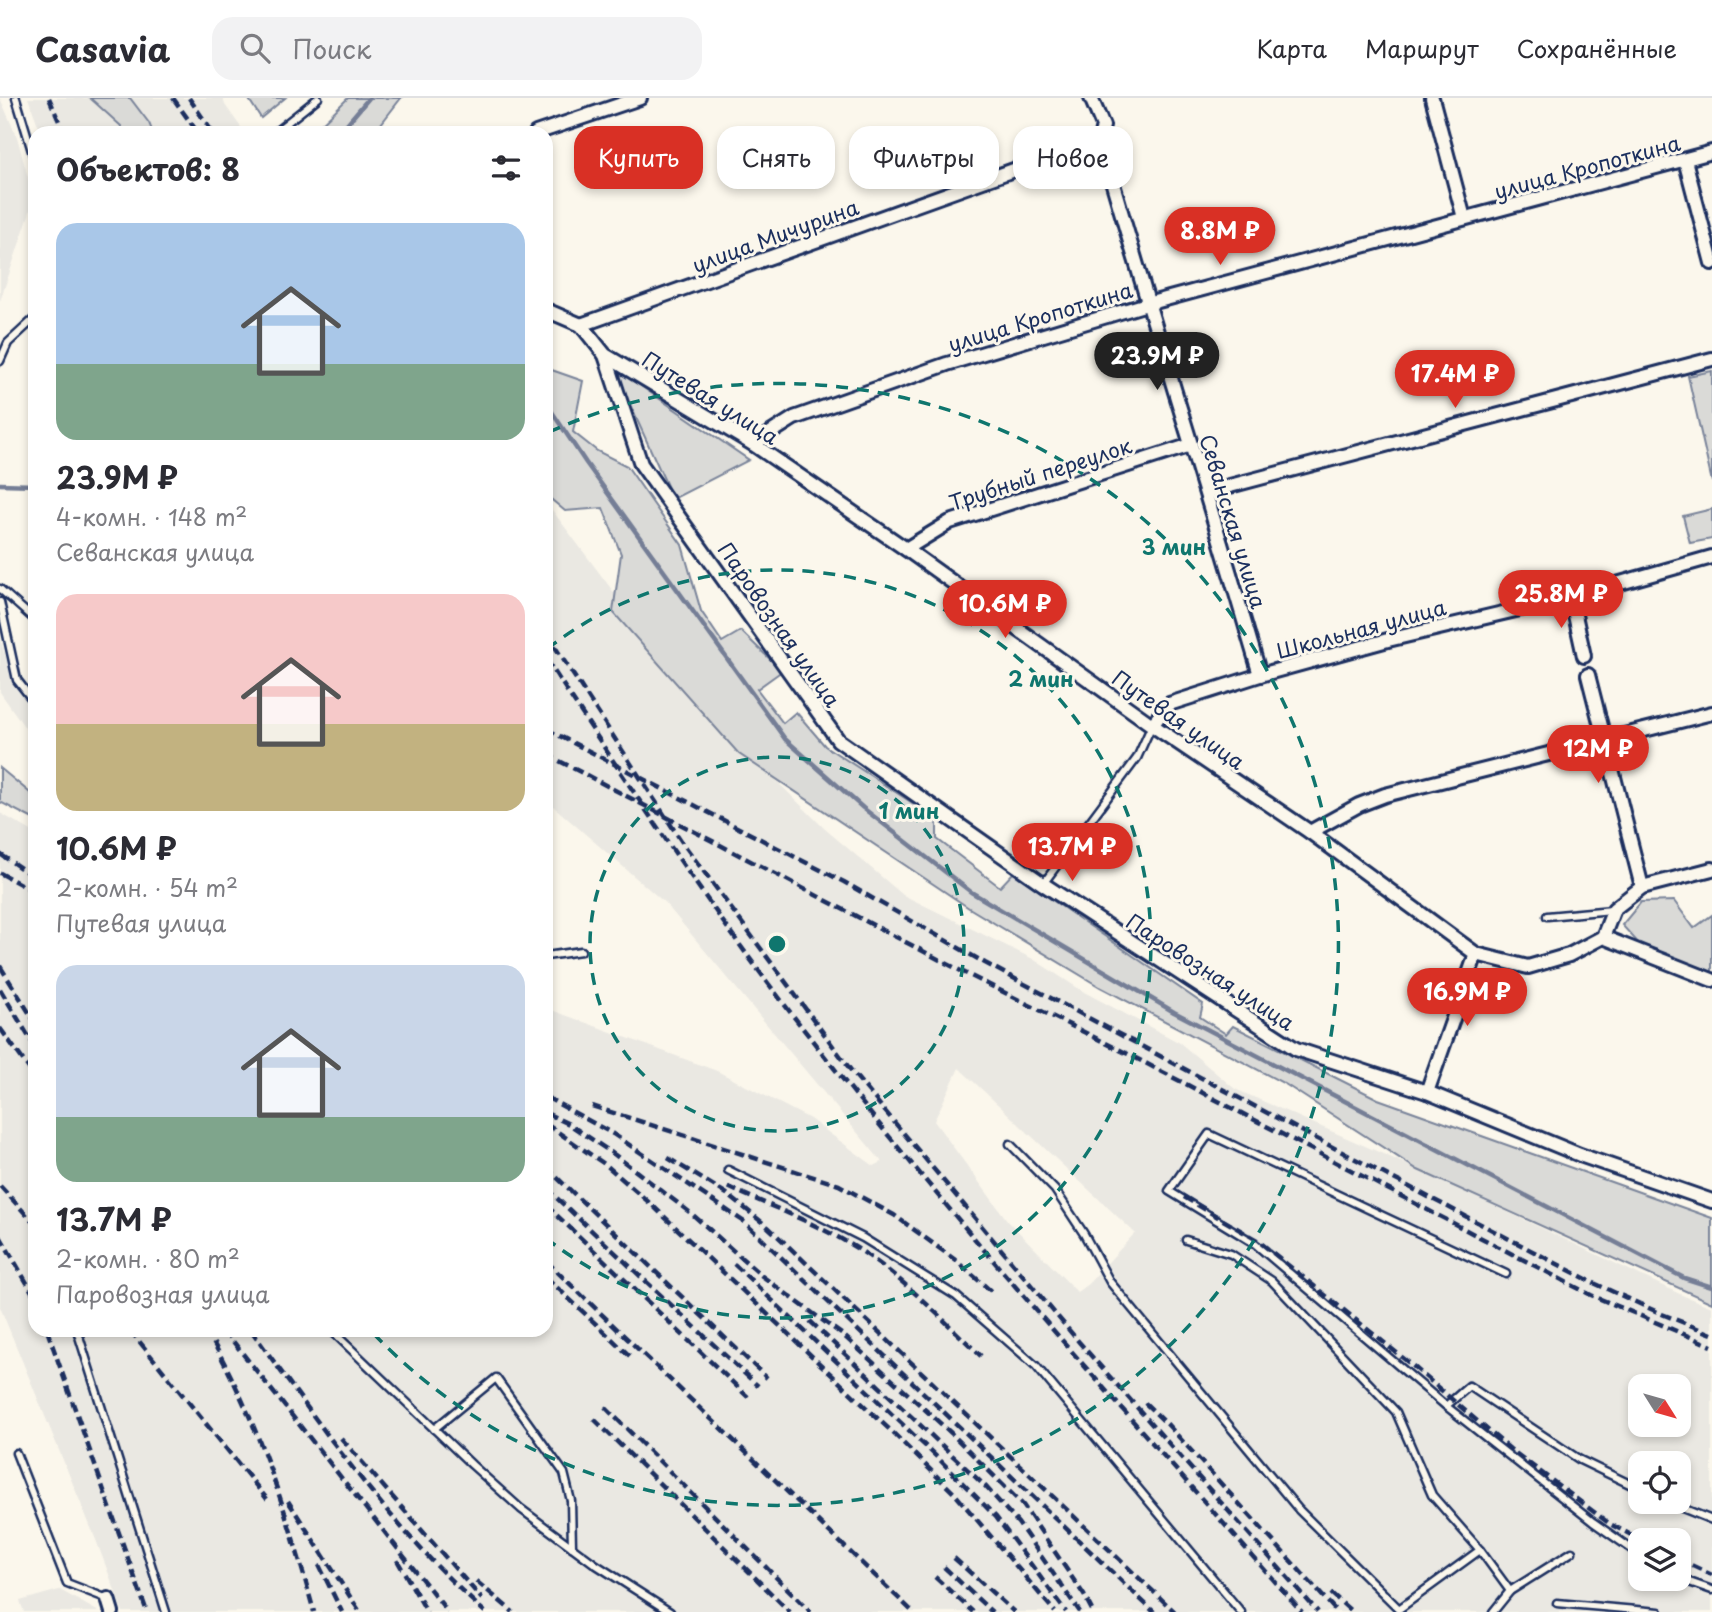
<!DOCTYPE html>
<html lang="ru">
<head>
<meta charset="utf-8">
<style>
  body { margin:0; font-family:"Playpen Sans",sans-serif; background:#f2f2f3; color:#2b2b33; height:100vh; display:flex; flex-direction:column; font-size:26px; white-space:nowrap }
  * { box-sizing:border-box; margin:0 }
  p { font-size:23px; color:#7c7c81 }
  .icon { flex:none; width:38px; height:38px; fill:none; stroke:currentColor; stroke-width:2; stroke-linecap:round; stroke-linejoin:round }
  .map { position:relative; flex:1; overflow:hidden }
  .side { position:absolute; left:28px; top:28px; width:525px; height:1211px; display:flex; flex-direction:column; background:#fff; border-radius:21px; box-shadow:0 4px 10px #0003 }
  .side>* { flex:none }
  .top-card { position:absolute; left:574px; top:28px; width:665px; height:63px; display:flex; gap:14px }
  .needle { width:46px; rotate:127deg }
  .tools { position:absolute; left:1628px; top:1276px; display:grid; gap:14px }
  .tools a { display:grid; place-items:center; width:63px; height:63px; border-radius:14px; background:#fff; box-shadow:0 4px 10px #0003; font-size:35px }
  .price { position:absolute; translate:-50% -60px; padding:0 16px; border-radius:24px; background:#d93025; color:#fff; font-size:23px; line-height:46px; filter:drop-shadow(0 2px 4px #0008) }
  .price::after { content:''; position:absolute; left:50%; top:42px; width:21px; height:16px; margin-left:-10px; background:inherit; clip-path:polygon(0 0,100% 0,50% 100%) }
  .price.current { background:#222; color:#fff }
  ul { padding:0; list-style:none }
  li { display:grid; align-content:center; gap:14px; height:371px; padding:0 28px }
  li span { display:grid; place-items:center; height:217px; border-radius:21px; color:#555 }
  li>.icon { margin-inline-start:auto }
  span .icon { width:126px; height:126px; fill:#fffc; stroke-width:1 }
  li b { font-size:30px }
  h2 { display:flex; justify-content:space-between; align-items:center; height:84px; padding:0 28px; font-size:30px }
  .chip { padding:0 24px; border-radius:21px; background:#fff; box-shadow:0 4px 10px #0003; font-size:24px; line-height:63px }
  .chip.current { background:#d93025; color:#fff }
  header { display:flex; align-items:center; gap:42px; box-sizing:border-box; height:98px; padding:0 35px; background:#fff; border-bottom:2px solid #e1e1e2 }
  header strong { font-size:33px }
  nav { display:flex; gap:38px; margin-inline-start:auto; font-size:24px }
  .search { width:490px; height:63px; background:#f2f2f3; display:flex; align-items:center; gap:18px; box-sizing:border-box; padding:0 24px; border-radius:21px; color:#7c7c81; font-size:26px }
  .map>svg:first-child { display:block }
</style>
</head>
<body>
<header>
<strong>Casavia</strong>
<div class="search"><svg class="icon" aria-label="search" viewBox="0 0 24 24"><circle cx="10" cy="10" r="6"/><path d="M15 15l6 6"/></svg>Поиск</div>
<nav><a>Карта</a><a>Маршрут</a><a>Сохранённые</a></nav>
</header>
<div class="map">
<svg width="1712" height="1514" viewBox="0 0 1712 1514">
  <rect width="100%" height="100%" fill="#fbf7ec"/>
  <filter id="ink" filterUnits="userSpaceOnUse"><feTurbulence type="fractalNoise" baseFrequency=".0143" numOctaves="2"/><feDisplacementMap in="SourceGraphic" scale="14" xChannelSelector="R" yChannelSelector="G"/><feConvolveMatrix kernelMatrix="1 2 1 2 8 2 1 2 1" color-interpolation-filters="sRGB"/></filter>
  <g filter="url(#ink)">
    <!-- built -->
    <g fill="#eae8e2" fill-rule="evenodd">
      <path d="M0 0 17 39 34 102 0 203Z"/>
      <path d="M28 0H223L225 7 245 35H41Z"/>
      <path d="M546 404 664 561 732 639 825 731 903 797 1033 861 1084 894 1180 945 1235 991 1415 1070 1684 1198 1712 1209V1514H123L96 1442 0 1209V715L35 735V1232H546V910L717 973 810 1021 874 1068 882 1064 665 805 546 702ZM959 970 1135 1135 1088 1186 1077 1194 1007 1122 934 1023ZM1640 1288H1678V1326H1640ZM1640 1365H1678V1404H1640ZM1640 1442H1678V1480H1640Z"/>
      <path d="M0 541 11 574 35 607V644L0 594Z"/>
      <path d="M59 1492H60L99 1514H24L20 1503Z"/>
    </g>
    <!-- green -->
    <g fill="#dadad7" stroke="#7a849a" stroke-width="2">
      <path d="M90 0H130L149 25 153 35H122L121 28Z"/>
      <path d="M248 0H285L261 20Z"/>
      <path d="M348 0H401L374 35H312Z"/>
      <path d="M613 269 749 362 673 401Z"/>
      <path d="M546 270 583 283 573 334 597 353 627 368 682 447 701 513 722 544 741 533 782 573 757 591 783 625 796 614 825 648 937 721V741L1000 789 1013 775 1203 906 1200 919 1226 936 1233 928 1378 1001 1712 1120V1205L1418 1072 1285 986 1100 889 969 810 739 656 613 514 621 456 603 410 565 413 546 397Z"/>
      <path d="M1712 273V384L1688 278Z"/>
      <path d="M1712 411V441L1690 445 1683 418Z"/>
      <path d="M0 670 35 699V722L0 704Z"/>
      <path d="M1674 803 1694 830 1712 817V874L1641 848 1622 827 1641 804Z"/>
    </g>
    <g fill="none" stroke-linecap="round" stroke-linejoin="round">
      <!-- stream -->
      <g stroke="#747e96" stroke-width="4.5">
        <path d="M339 35 369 0"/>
        <path d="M546 305 586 365 785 641 863 710 971 794 1174 914 1684 1180 1712 1189"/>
        <path d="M0 386 35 387"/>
      </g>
      <!-- lane casing -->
      <g stroke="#1b2f5e" stroke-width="11">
        <g id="lane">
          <path d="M16 0 35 63"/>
          <path d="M274 35 318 0"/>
          <path d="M0 263 8 245 35 220"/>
          <path d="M0 491 35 522"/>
          <path d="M0 504 17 582 35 605"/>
          <path d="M1043 786 1137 660 1152 627"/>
          <path d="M1547 818 1612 812"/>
          <path d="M546 858 581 853"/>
          <path d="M1010 1046 1055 1092 1084 1136 1110 1184 1299 1412 1399 1511 1480 1452"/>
          <path d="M728 1072 863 1140 956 1198 1036 1268 1241 1514"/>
          <path d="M1186 1142 1231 1156 1272 1183 1396 1314 1432 1397 1480 1452 1510 1493"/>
          <path d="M1506 1176 1209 1036 1169 1093 1254 1145 1446 1308 1593 1424 1640 1457"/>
          <path d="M77 1232 166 1514"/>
          <path d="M331 1232 472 1367 521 1411 595 1466 670 1514"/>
          <path d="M1446 1308 1469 1288 1580 1362 1640 1391"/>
          <path d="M434 1331 496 1280 564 1375 571 1403 572 1449"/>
          <path d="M16 1355 67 1485 108 1501"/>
          <path d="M1667 1404 1712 1422"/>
          <path d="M1678 1480 1712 1492"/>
          <path d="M1557 1505 1659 1514"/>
          <path d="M1493 1514 1510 1493 1572 1454"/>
        </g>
      </g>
      <!-- street casing -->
      <g stroke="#1b2f5e" stroke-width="18">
        <g id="street">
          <path d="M1091 0 1103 28 1100 41C1151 220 1208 398 1260 577"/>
          <path d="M1432 0 1464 120"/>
          <path d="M536 35 640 0"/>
          <path d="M1685 62 1712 165"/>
          <path d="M546 212 581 227 605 257 753 346 906 451 1152 627 1310 734 1476 856 1528 869 1569 857 1603 839 1712 882"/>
          <path d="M581 227 1100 41"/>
          <path d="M605 257 641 366 838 642 1043 786 1296 951 1427 994 1580 1057 1712 1103"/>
          <path d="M753 346 794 320 947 266 1147 206 1712 54"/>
          <path d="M1207 394 1712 261"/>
          <path d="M906 451 950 424 1191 347"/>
          <path d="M1571 499 1584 558"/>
          <path d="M1588 577 1642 789"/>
          <path d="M1152 627 1169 606 1260 577 1388 542 1571 499 1712 459"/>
          <path d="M1310 734 1359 707 1385 697 1712 615"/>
          <path d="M1603 839 1614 811 1642 789 1712 771"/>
          <path d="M1427 994 1476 856"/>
          <path d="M108 1501 112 1514"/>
        </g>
      </g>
      <!-- lane -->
      <use href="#lane" stroke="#fbf7ec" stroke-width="6"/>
      <!-- street -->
      <use href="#street" stroke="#fbf7ec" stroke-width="12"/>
      <!-- rail -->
      <g stroke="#1b2f5e" stroke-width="4.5" stroke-dasharray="10 5" stroke-linecap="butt">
        <path d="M49 0 64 35"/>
        <path d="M173 0 198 35"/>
        <path d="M189 0 213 35"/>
        <path d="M546 535 682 744 853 975 1079 1244 1318 1514"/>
        <path d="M546 561C619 672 691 783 771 889 937 1107 1121 1309 1302 1514"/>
        <path d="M546 631 844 784 985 865 1292 1028 1596 1186 1662 1216 1712 1236"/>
        <path d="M546 656 963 874 1128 956 1591 1197 1712 1248"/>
        <path d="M0 756 35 780"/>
        <path d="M29 758 35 761"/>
        <path d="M0 775 35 794"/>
        <path d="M0 868 35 924"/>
        <path d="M0 891 35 949"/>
        <path d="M0 930 35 979"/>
        <path d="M546 999 613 1036 743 1123 1154 1514"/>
        <path d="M592 1008 839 1087 894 1117 954 1161 992 1194"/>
        <path d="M546 1015 569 1026 615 1057 692 1116 762 1178 844 1238 951 1335 1023 1407 1084 1497 1093 1514"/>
        <path d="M546 1026 606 1067 652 1107 891 1333 955 1396 1055 1514"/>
        <path d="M668 1060 727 1096 768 1129 1175 1514"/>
        <path d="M546 1069 767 1280"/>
        <path d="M0 1088 35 1126"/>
        <path d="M728 1089C778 1112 833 1131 877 1164 915 1192 947 1226 981 1258"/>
        <path d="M546 1090 758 1288"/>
        <path d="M1184 1099 1257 1142 1413 1268 1510 1351 1610 1426 1641 1442"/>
        <path d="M546 1107 748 1299"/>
        <path d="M0 1138 35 1199"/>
        <path d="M546 1163 913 1514"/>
        <path d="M734 1166 940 1362 996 1419 1066 1514"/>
        <path d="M546 1179 632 1260"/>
        <path d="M810 1223 986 1389 1018 1425 1080 1514"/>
        <path d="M47 1232 147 1514"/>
        <path d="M130 1232 267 1401"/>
        <path d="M206 1232C257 1318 288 1418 314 1514"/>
        <path d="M224 1232 448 1514"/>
        <path d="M251 1232C323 1331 392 1432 485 1514"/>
        <path d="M1145 1305 1168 1327 1337 1514"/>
        <path d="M605 1309 811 1514"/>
        <path d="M594 1321 790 1514"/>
        <path d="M341 1340 482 1501"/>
        <path d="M288 1403 360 1514"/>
        <path d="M954 1460 1014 1514"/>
        <path d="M1678 1461 1712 1477"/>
        <path d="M397 1462 427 1514"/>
        <path d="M319 1467 342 1514"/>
        <path d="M944 1469 992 1514"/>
        <path d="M935 1479 973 1514"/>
        <path d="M476 1483 513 1514"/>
        <path d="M1331 1495 1352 1514"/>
      </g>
    </g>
  </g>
  <!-- distance rings -->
  <g fill="none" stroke="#0f766e" stroke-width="3.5" stroke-dasharray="12 9">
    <circle cx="777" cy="846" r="187"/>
    <path d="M547 551A374 374 0 1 1 547 1141"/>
    <path d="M549 334A561 561 0 1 1 370 1232"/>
  </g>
  <g text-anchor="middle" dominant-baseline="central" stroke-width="6" stroke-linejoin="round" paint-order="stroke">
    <!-- street labels -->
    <g font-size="21" fill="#1b2f5e" stroke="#fbf7ec">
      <text transform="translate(1587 68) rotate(-15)">улица Кропоткина</text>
      <text transform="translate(775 137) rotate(-20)">улица Мичурина</text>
      <text transform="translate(1040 218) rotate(-17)">улица Кропоткина</text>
      <text transform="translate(711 299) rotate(32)">Путевая улица</text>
      <text transform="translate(1040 375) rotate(-18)">Трубный переулок</text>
      <text transform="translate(1234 423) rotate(73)">Севанская улица</text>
      <text transform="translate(780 526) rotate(55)">Паровозная улица</text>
      <text transform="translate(1361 530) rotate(-15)">Школьная улица</text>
      <text transform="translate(1179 621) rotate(35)">Путевая улица</text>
      <text transform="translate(1211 873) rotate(33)">Паровозная улица</text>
    </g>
  </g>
  <circle cx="777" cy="846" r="10" fill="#0f766e" stroke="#fbf7ec" stroke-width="3.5"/>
  <g font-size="21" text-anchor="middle" font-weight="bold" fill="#0f766e" stroke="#fbf7ec" stroke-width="6" stroke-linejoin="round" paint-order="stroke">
    <text x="1174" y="457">3 мин</text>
    <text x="1041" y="589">2 мин</text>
    <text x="909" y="721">1 мин</text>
  </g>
</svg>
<div class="tools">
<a><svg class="needle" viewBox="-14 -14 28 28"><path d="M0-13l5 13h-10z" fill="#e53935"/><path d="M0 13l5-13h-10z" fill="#7c7c81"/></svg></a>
<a><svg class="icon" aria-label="locate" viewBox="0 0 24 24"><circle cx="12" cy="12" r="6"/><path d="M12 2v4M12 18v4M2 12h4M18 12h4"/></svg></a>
<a><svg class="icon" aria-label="layers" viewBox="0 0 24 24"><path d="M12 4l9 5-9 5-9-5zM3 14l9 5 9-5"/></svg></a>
</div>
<b class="price" style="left:1220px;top:169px">8.8M ₽</b>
<b class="price current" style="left:1157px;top:294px">23.9M ₽</b>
<b class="price" style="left:1455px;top:312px">17.4M ₽</b>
<b class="price" style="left:1561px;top:532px">25.8M ₽</b>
<b class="price" style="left:1005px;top:542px">10.6M ₽</b>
<b class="price" style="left:1598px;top:687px">12M ₽</b>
<b class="price" style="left:1072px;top:785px">13.7M ₽</b>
<b class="price" style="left:1467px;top:930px">16.9M ₽</b>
<div class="top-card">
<a class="chip current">Купить</a>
<a class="chip">Снять</a>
<a class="chip">Фильтры</a>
<a class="chip">Новое</a>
</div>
<section class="side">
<h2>Объектов: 8<svg class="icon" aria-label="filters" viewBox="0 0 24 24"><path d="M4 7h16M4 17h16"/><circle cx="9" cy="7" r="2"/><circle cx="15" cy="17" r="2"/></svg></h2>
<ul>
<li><span style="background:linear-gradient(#a9c7e8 65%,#7fa58c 0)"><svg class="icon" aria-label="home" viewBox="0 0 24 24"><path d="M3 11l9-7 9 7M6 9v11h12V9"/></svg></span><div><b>23.9M ₽</b><p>4-комн. · 148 m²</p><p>Севанская улица</p></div></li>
<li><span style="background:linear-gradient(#f6c9c9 60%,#c2b280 0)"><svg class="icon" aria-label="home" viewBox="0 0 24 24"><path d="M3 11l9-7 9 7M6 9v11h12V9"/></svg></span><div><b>10.6M ₽</b><p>2-комн. · 54 m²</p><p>Путевая улица</p></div></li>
<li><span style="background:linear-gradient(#c9d6e8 70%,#7fa58c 0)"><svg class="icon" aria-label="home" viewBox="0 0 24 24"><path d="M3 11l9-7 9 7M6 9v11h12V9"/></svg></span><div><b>13.7M ₽</b><p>2-комн. · 80 m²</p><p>Паровозная улица</p></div></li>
</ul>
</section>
</div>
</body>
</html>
